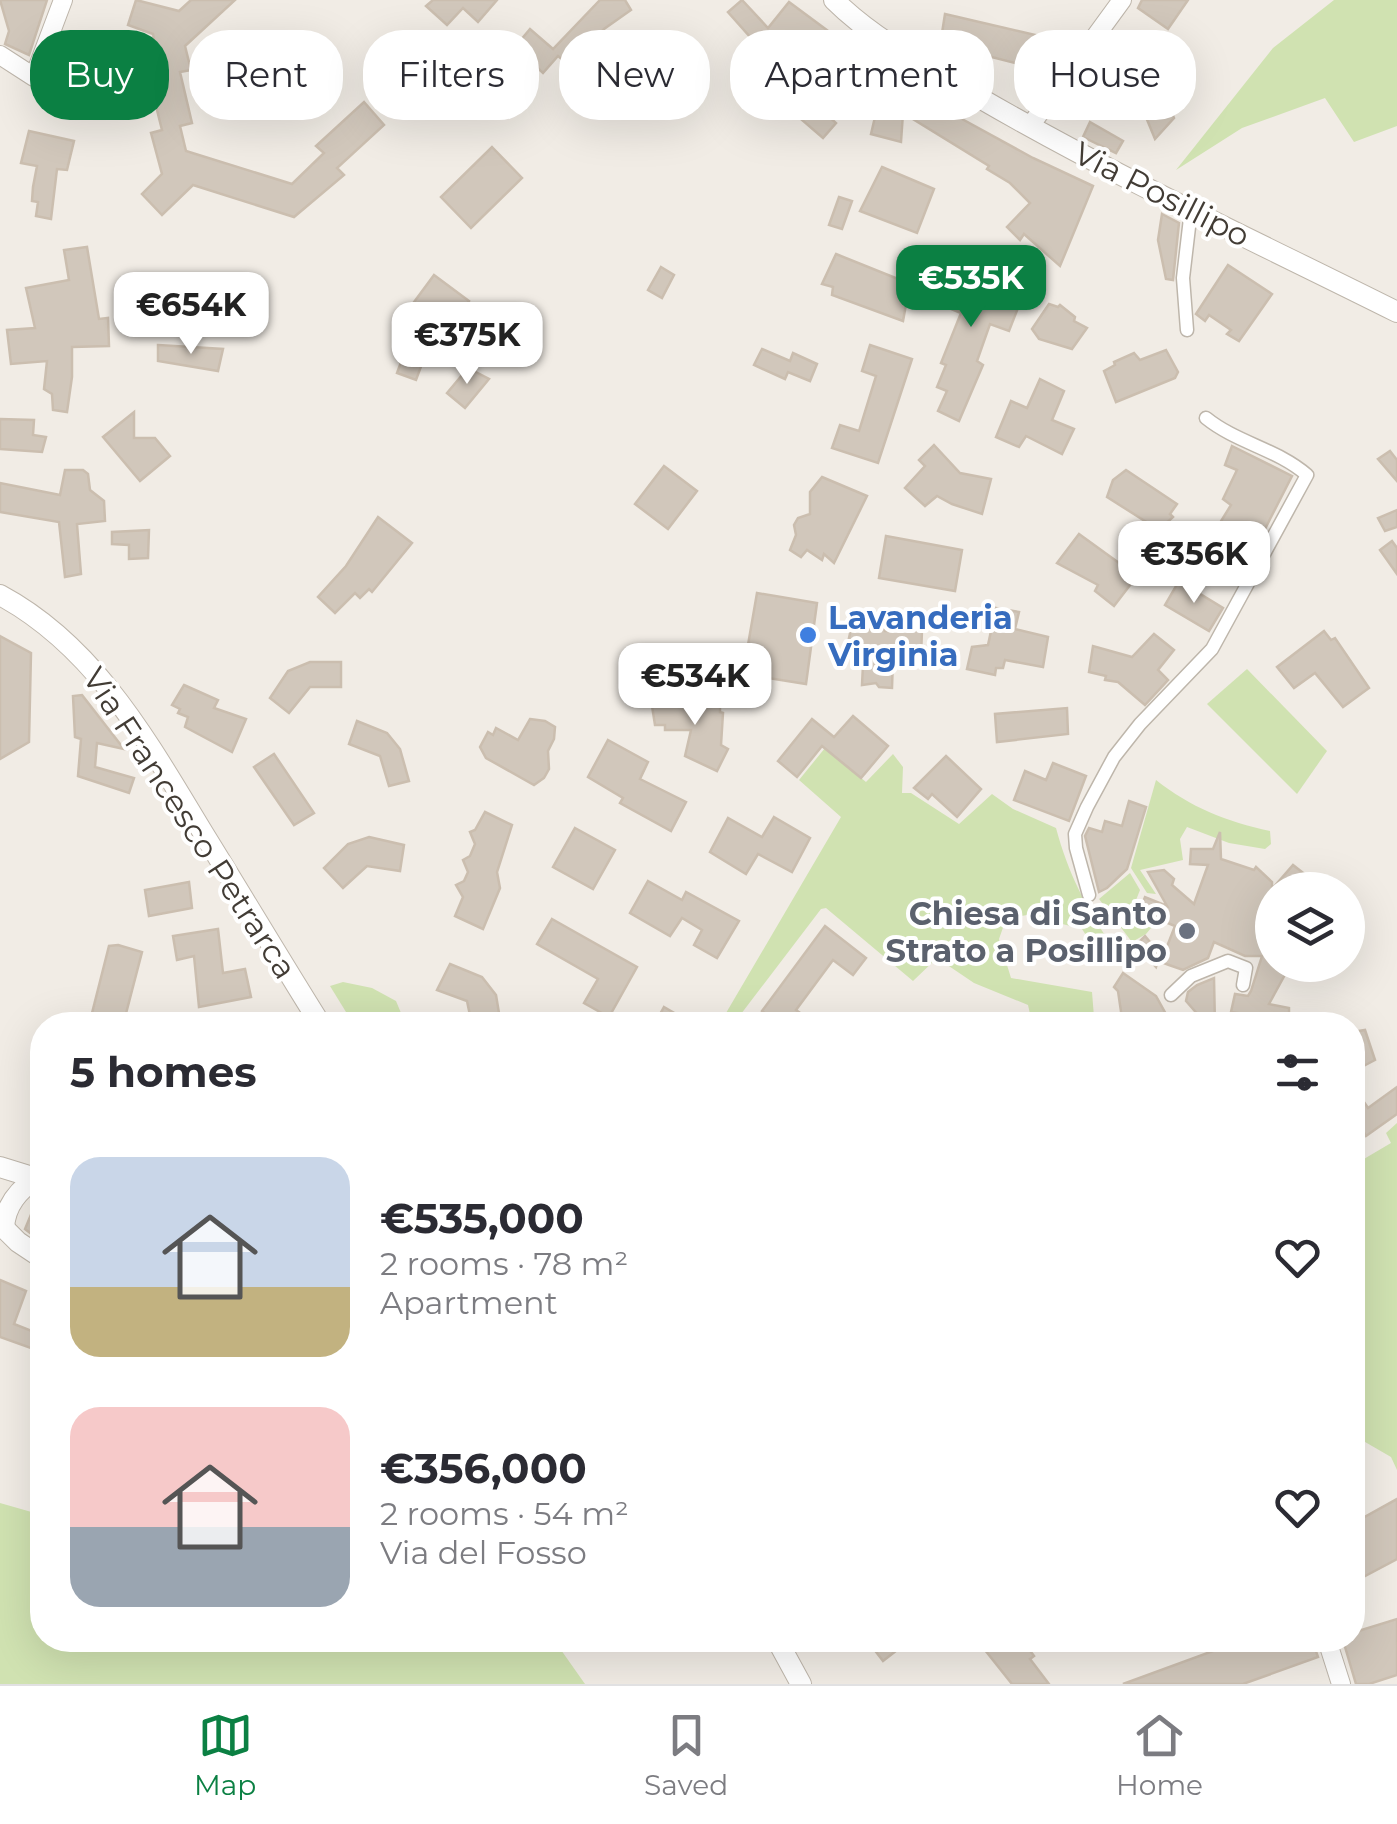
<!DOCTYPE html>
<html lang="en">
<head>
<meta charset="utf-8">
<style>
  body { margin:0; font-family:Montserrat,sans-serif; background:#f7f7f7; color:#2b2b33; height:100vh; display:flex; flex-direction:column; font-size:38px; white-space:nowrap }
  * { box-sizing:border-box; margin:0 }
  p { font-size:32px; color:#7c7c81 }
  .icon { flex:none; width:55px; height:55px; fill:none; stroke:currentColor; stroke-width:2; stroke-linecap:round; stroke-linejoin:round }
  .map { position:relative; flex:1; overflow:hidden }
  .drawer { position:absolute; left:30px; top:1012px; width:1335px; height:640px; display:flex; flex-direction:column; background:#fff; border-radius:40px; box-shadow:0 10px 40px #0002 }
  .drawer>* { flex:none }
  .hud { position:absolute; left:30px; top:30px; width:1338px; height:90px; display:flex; gap:20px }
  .controls { position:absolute; left:1255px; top:872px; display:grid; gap:20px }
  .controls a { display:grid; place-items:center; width:110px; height:110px; border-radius:50%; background:#fff; box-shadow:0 10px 40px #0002; font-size:50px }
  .price { position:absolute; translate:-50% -85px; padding:0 22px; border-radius:20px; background:#fff; color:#222; font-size:32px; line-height:65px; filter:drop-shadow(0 2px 5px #0008) }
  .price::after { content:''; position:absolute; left:50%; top:60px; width:30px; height:22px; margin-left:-15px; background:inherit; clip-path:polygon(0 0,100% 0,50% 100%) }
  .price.current { background:#0b8043; color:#fff }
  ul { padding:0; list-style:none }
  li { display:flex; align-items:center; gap:30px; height:250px; padding:0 40px }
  li span { display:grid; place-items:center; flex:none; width:280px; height:200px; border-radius:30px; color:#555 }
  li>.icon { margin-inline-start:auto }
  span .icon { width:120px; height:120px; fill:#fffc; stroke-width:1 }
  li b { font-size:42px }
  h2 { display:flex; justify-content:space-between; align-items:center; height:120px; padding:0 40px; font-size:42px }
  .pill { padding:0 35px; border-radius:40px; background:#fff; box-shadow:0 10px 40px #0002; font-size:35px; line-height:90px }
  .pill.current { background:#0b8043; color:#fff }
  .menu { display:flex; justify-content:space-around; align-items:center; height:140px; border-top:2px solid #e1e1e2; background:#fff; font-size:28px; color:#7c7c81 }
  .menu a { display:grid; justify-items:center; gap:5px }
  .menu .current { color:#0b8043 }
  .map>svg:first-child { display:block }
</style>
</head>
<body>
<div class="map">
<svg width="1397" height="1684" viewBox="0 0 1397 1684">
  <rect width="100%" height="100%" fill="#f1ece5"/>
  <!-- green -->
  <g fill="#d0e2b1">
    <path d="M1334 0H1397V126L1354 142 1325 98 1242 128 1176 170 1273 48Z"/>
    <path d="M1247 669 1327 751 1297 794 1207 704Z"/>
    <path d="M825 748 866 782 893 754 903 767 902 793H911L959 824 992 794 1013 809 1056 828C1068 873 1086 908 1113 947L1108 951 1090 954 1091 943 1082 929 1027 915 1006 919 999 939 1011 978 1092 992 1094 1017 1057 1023 1030 1014 1028 1005 974 983 937 958 913 981 826 908 821 909 741 1014 754 1025H719L841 817 799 780Z"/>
    <path d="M1156 780C1190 807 1227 822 1270 831L1271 844 1265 849 1229 843 1187 827 1180 839 1183 860 1140 870 1156 894 1147 893 1131 868Z"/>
    <path d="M1130 873 1140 890 1134 905 1156 922 1146 934 1132 942 1099 899Z"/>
    <path d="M343 982 372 988 396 1001 406 1025H354L330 986Z"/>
    <path d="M1397 1123V1470L1391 1457 1353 1435V1281L1363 1274 1353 1256 1352 1166 1391 1143 1386 1133Z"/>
    <path d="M0 1503 42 1515V1640H554L585 1684H0Z"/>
  </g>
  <!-- building -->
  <g fill="#d1c7bb" stroke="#cbbeaf" stroke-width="2.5">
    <path d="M0 0H47L29 55 5 44 9 31Z"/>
    <path d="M136 0 179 11 191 0H235L185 46 191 70 180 72 192 123 180 126 186 151 292 184 324 153 316 146 364 102 384 125 337 168 344 175 294 217 193 185 162 215 142 194 162 174 151 133 162 130 149 78 161 75 153 34 128 25Z"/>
    <path d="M433 0H497L478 22 463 8 447 25 426 6Z"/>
    <path d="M600 0H625L631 10 604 29 576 62 568 56 564 61 558 56 543 73 515 47 530 29 553 49Z"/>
    <path d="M742 0 768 28 789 2 839 39 816 73 802 63 799 67 776 46 767 56 728 12Z"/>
    <path d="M1142 0H1188L1168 29 1138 8Z"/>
    <path d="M945 14 1048 38 1042 70 976 53 978 41 942 33Z"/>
    <path d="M1109 39 1133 56 1092 112 1068 95Z"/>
    <path d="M641 60 669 83 656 101 624 82Z"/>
    <path d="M890 73 962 119 1033 158 1093 186 1060 266 1024 234 1020 240 1007 227 1030 203 1010 183 987 169 989 166 903 113 901 142 871 134 875 117 871 111 878 88 883 87Z"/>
    <path d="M1136 93 1164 95 1174 118 1155 139Z"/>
    <path d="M811 110 818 116 823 111 836 123 823 138 802 120Z"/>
    <path d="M1090 122 1123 141 1116 153 1083 137Z"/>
    <path d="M29 131 74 141 67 170 57 169 51 219 36 216 38 202 32 201 33 187 37 166 21 163Z"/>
    <path d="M492 147 522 178 471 228 441 197Z"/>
    <path d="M882 167 934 189 917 233 860 211Z"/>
    <path d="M839 197 852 201 842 229 829 225Z"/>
    <path d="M1162 214 1179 223 1173 280 1166 279 1158 240Z"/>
    <path d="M87 247 99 319 108 318 109 346 72 347V377L67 412 53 410 52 394 44 389 47 361 11 364 7 330 35 328 26 288 69 280 64 250Z"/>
    <path d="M836 254 913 285 907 299 903 321 832 295 833 287 822 284Z"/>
    <path d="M957 263 1005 281 1002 286 1023 295 1009 331 990 324 977 361 983 365 959 421 938 411 947 391 937 387 946 365 941 363 961 313 937 303Z"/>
    <path d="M1228 265 1272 294 1239 341 1227 334 1231 330 1209 315 1205 321 1196 314Z"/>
    <path d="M661 267 674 275 662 298 648 290Z"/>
    <path d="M434 275 469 301 460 314 456 311 434 341 403 317Z"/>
    <path d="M1049 304 1058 307 1060 305 1075 317 1074 321 1087 328 1072 349 1039 339 1032 329Z"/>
    <path d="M158 345 223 349 218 371 158 361Z"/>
    <path d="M870 345 912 359 878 463 832 448 840 425 859 431 876 376 862 371Z"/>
    <path d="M407 346 426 353 416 380 397 373Z"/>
    <path d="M762 349 790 361 793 353 817 364 810 381 788 372 785 379 754 365Z"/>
    <path d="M1166 350 1178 372 1175 378 1116 402 1104 371 1115 365 1114 362 1134 353 1140 360Z"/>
    <path d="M468 368 489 379 465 408 447 393Z"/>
    <path d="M1040 379 1064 391 1052 420 1074 429 1062 454 1026 436 1019 447 996 437 1011 401 1027 408Z"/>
    <path d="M134 412V438H155L170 456 140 481 103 437Z"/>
    <path d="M0 419 34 420 33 435 46 437 42 452 0 449Z"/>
    <path d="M934 445 960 473 991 479 982 514 952 504 937 496 925 506 905 488 925 466 919 460Z"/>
    <path d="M1232 446 1292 476 1244 570 1205 547 1231 505 1223 499 1237 470 1225 465Z"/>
    <path d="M1390 451 1397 460V481L1378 459Z"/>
    <path d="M664 466 697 491 668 529 635 504Z"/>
    <path d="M65 470H83L88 474 90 490 104 501 105 521 77 524 81 574 65 577 59 522 0 512V483L60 495Z"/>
    <path d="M1126 470 1177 504 1170 514 1173 517 1159 530 1107 497 1113 480Z"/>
    <path d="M822 477 867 496 834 563 824 554 822 560 807 550 801 557 790 550 796 535 794 525 798 518 810 514V492Z"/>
    <path d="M1397 510V527L1385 531 1378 518Z"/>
    <path d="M378 517 412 543 372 592 369 589 360 598 355 593 335 613 318 597 346 566Z"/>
    <path d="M149 530 148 558 129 559V545L112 544V532Z"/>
    <path d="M1079 534 1137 576 1114 606 1095 591 1098 585 1057 563Z"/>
    <path d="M886 536 962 550 955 591 879 578Z"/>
    <path d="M1392 541 1397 548V574L1380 550Z"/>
    <path d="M1179 581 1223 608 1209 631 1165 605Z"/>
    <path d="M757 593 817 603 806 684 743 674Z"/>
    <path d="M996 608 1019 612 1015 629 1048 637 1043 667 1005 660 1003 668H996L995 675 967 669 972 647 988 645Z"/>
    <path d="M853 619 884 623 885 631 922 630 921 657 893 659 892 688 879 687 876 683 862 685 864 645 848 643Z"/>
    <path d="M1324 631 1331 640 1335 638 1369 688 1343 707 1315 673 1294 688 1277 667Z"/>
    <path d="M1154 634 1174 650 1158 670 1168 680 1145 705 1118 682 1105 680 1106 676 1089 672 1093 646 1132 657Z"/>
    <path d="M0 636 31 653 29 742 0 759Z"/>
    <path d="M310 662H341V687H310L289 713 270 698 288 671Z"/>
    <path d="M184 685 218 700 214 708 246 719 232 752 185 727 188 717 178 713 180 709 172 705Z"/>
    <path d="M82 695 124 749 97 743 95 767 134 778 129 793 78 776 81 739 75 737 73 696Z"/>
    <path d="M656 700 720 701V712L723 713 721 745 728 749 717 771 685 756 691 730H665V725H655L652 706Z"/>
    <path d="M1067 708 1068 734 997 742 995 714Z"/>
    <path d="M853 716 888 746 861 778 822 746 797 777 778 761 812 719 834 737Z"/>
    <path d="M530 719 545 721 555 727 554 739 548 751 549 769 544 778 534 785 486 758 480 747 488 732 493 735 496 728 518 740Z"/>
    <path d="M357 721 387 733 400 749 409 781 389 786 380 756 349 744Z"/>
    <path d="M608 740 648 762 640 779 686 802 671 831 620 803 623 798 588 777Z"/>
    <path d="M274 754 314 813 294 825 254 767Z"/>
    <path d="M946 756 981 789 957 817 932 794 928 799 914 788Z"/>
    <path d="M1053 763 1086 776 1069 821 1014 800 1025 771 1046 780Z"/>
    <path d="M1129 801 1146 807 1127 869 1107 888 1099 892 1085 836 1089 828 1102 832 1105 821 1122 826Z"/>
    <path d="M485 812 512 825 497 872 500 888 483 929 455 916 463 897 456 885 464 881 468 872 463 860 470 856 475 844 470 832 475 830Z"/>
    <path d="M774 817 810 838 792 872 758 854 746 874 710 852 728 818 762 837Z"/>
    <path d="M575 828 615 850 593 889 553 867Z"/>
    <path d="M1220 832 1221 859 1254 870 1256 867 1272 882V889L1293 865 1325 890H1272V965L1287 971 1269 1004 1289 1008V1025H1255L1256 1016 1231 1012 1235 994 1248 996 1251 991 1262 956H1245L1214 942 1208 958 1183 970 1169 965 1161 962 1175 926 1139 911 1145 897 1167 906 1148 872 1164 870 1174 879 1172 885 1194 904 1208 865 1190 864 1191 849H1213Z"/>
    <path d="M369 837 404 845 400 871 367 866 343 888 324 868 348 844Z"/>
    <path d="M648 881 682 900 686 892 739 921 717 958 694 945 702 930 682 918 670 936 630 913Z"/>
    <path d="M189 882 192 908 149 916 145 890Z"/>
    <path d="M552 919 637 967 609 1017 584 1003 598 979 537 944Z"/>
    <path d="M825 926 866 958 853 975 833 960 796 1010 817 1025H780L762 1011Z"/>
    <path d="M218 929 223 973 245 969 251 997 199 1007 194 956 177 960 173 936Z"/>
    <path d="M1145 936 1160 954 1156 967 1136 945Z"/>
    <path d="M118 945 142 952 123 1025H89L109 946Z"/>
    <path d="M450 964 482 977 496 995 501 1025H472L467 1001 437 990Z"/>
    <path d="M1123 973 1156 996 1172 1025H1123L1118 991 1114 987Z"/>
    <path d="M1214 978 1215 1025H1207L1186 1001 1188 992 1197 985Z"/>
    <path d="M664 1007 695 1025H654Z"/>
    <path d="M1365 1030 1375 1060 1352 1072V1032Z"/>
    <path d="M1397 1087V1114L1366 1136 1363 1131 1352 1138V1111L1364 1102 1368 1108Z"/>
    <path d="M40 1193H42V1242L25 1229Z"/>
    <path d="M0 1280 26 1291 14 1324 42 1335V1352L0 1337Z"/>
    <path d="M1397 1499V1559L1352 1583V1524Z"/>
    <path d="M1397 1619V1675L1369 1684H1356L1343 1640H1352V1633Z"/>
    <path d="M867 1640H910L883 1661Z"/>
    <path d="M977 1640H1022L1034 1656 1030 1659 1049 1684H1012Z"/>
    <path d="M1243 1640H1312L1318 1657 1243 1684H1123Z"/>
  </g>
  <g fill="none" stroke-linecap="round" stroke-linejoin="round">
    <!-- pedestrian casing -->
    <g stroke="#beb6ab" stroke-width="15">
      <g id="pedestrian">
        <path d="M1187 330 1183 278 1191 210"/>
        <path d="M1089 895 1076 848 1075 834 1087 807 1114 757 1140 724 1212 649 1307 475C1277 449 1237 443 1206 418"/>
        <path d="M1171 995 1191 976 1228 961 1246 968 1243 985"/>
      </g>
    </g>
    <!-- minor casing -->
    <g stroke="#beb6ab" stroke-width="20">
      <g id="minor">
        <path d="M0 55 34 77 63 0"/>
        <path d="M1030 126 1122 0"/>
        <path d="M1327 1640 1341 1684"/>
      </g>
    </g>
    <!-- tertiary casing -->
    <g stroke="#beb6ab" stroke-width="22">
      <g id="tertiary">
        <path d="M834 0C874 40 929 68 978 97 1114 176 1257 242 1397 312"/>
        <path d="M0 595C97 647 150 746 205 836 244 899 282 963 321 1025"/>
        <path d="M0 1167 42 1180"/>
        <path d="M0 1224 18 1242 42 1258"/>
        <path d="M4 1228C5 1205 19 1190 36 1178"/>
        <path d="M777 1640 801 1684"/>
      </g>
    </g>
    <!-- pedestrian -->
    <use href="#pedestrian" stroke="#fff" stroke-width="12"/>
    <!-- minor -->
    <use href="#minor" stroke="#fff" stroke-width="18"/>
    <!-- tertiary -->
    <use href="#tertiary" stroke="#fff" stroke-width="20"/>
  </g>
  <!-- markers -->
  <circle fill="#3f7fe0" stroke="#fff" stroke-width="4" cx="808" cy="635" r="10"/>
  <circle fill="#6b7280" stroke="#fff" stroke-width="4" cx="1187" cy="931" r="10"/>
  <g text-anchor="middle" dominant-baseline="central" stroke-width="8" stroke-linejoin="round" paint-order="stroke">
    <!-- street labels -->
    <g font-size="32" fill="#423c35" stroke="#fff">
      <text transform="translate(1162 194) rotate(27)">Via Posillipo</text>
      <text transform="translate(190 823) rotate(57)">Via Francesco Petrarca</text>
    </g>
    <!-- shop labels -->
    <g font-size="32" font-weight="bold" fill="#366cbe" stroke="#fff" text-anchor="start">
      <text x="828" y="617">Lavanderia<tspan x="828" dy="37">Virginia</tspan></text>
    </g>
    <!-- worship labels -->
    <g font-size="32" font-weight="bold" fill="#5b616d" stroke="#fff" text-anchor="end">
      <text x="1167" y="913">Chiesa di Santo<tspan x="1167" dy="37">Strato a Posillipo</tspan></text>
    </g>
  </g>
</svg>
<div class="controls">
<a><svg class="icon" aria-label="layers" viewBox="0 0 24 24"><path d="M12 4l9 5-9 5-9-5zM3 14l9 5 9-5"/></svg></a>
</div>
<b class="price current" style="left:971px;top:330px">€535K</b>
<b class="price" style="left:191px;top:357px">€654K</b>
<b class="price" style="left:467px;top:387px">€375K</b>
<b class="price" style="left:1194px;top:606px">€356K</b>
<b class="price" style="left:695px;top:728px">€534K</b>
<div class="hud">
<a class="pill current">Buy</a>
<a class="pill">Rent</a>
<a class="pill">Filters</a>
<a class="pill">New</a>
<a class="pill">Apartment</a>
<a class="pill">House</a>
</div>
<section class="drawer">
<h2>5 homes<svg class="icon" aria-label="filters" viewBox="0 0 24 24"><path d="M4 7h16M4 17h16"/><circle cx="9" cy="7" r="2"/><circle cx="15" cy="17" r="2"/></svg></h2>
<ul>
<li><span style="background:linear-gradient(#c9d6e8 65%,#c2b280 0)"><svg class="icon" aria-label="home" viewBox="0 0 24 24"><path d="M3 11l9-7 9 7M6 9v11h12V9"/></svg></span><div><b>€535,000</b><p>2 rooms · 78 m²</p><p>Apartment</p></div><svg class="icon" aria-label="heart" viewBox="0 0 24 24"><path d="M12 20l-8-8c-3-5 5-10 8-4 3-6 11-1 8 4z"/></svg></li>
<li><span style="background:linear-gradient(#f6c9c9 60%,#9aa5b1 0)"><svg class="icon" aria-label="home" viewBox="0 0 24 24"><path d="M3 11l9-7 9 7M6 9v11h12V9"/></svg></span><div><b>€356,000</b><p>2 rooms · 54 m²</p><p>Via del Fosso</p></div><svg class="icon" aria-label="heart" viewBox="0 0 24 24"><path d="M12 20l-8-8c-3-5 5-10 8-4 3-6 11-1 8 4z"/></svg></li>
</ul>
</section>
</div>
<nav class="menu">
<a class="current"><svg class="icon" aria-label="map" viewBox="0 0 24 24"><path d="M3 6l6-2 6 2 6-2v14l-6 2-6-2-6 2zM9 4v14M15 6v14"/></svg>Map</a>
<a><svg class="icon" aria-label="saved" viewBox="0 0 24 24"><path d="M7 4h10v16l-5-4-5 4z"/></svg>Saved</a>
<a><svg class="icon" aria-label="home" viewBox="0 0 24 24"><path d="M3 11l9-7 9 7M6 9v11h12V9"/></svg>Home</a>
</nav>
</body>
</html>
